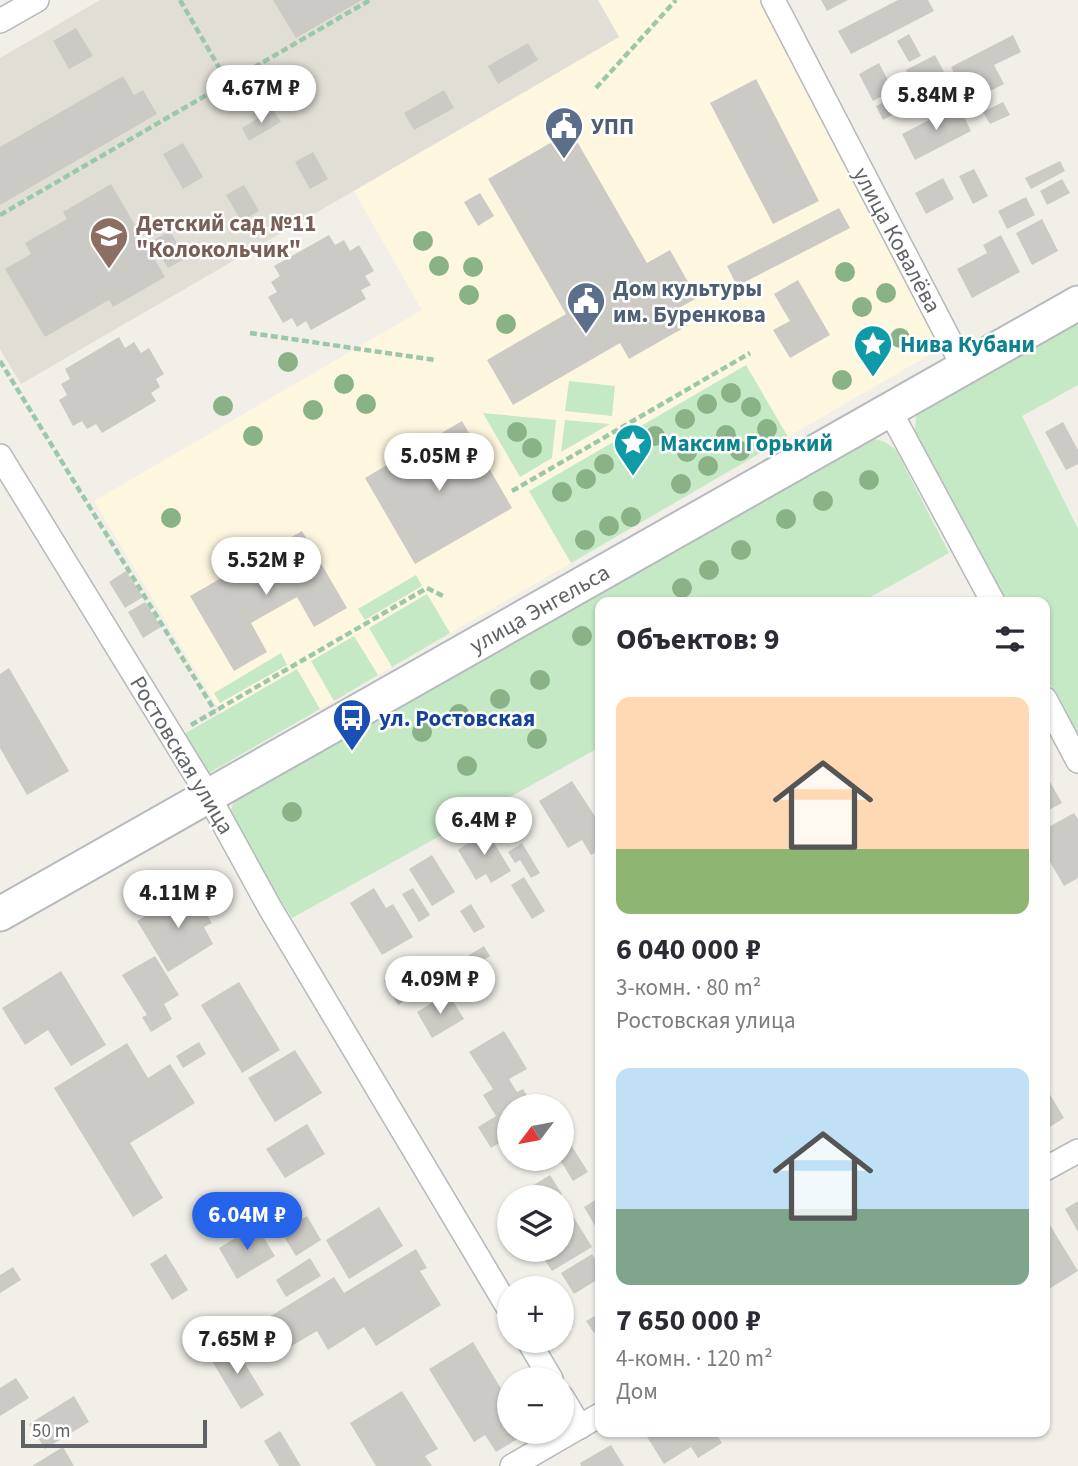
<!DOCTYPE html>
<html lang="ru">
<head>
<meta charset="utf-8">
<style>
  body { margin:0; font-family:"Source Sans 3",sans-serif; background:#f7f7f7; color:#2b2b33; height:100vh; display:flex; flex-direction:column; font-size:26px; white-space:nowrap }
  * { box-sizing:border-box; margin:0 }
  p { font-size:23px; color:#7c7c81 }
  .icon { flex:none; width:38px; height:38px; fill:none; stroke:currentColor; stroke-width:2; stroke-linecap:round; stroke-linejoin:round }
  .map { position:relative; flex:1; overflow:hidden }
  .side { position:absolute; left:595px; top:597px; width:455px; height:840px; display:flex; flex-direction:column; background:#fff; border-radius:14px; box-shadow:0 2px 5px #0004 }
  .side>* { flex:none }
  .needle { width:46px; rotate:238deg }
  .controls { position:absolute; left:497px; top:1094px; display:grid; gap:14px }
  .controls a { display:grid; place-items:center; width:77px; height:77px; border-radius:50%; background:#fff; box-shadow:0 2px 5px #0004; font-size:35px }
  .scale { position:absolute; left:21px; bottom:18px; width:186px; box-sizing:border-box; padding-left:7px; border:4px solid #5f6368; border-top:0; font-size:19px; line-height:24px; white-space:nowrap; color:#5f6368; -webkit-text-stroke:5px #fff; paint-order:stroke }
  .price { position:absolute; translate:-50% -60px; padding:0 16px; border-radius:24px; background:#fff; color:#222; font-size:23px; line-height:46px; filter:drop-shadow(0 2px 4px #0008) }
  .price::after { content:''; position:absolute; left:50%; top:42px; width:21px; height:16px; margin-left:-10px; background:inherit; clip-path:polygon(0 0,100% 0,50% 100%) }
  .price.current { background:#2563eb; color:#fff }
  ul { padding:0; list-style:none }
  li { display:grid; align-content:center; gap:14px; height:371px; padding:0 21px }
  li span { display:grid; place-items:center; height:217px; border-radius:14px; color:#555 }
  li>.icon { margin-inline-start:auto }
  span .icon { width:126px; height:126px; fill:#fffc; stroke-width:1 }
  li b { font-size:30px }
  h2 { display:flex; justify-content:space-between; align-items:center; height:84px; padding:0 21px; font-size:30px }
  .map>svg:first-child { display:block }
</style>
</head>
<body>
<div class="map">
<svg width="1078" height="1466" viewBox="0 0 1078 1466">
  <rect width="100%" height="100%" fill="#f1efe8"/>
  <!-- commercial -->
  <path fill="#fef7e0" d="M598 0H760L941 348 204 776 221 713 94 501 422 310 354 191 619 37Z"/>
  <!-- education -->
  <path fill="#e1ded6" d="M100 0H598L619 37 21 384 0 349V58Z"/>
  <!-- green -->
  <g fill="#c5e8c5">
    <path d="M1078 318V385L1022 416 1078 529V737L1045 674V602H1006L915 431 916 417 923 407Z"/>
    <path d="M746 365 788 437 571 563 529 491Z"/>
    <path d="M569 381 615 386 612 416 565 411Z"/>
    <path d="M483 413 556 420 552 458 520 477Z"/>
    <path d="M565 420 610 424 561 452Z"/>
    <path d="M869 438 883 441 896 450 949 553 862 602H600V747L292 918 233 825 231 810 236 796Z"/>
    <path d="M416 575 422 586 365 620 358 609Z"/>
    <path d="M427 594 450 633 392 667 369 628Z"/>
    <path d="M354 636 378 675 334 701 311 661Z"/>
    <path d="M281 653 287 665 220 703 214 693Z"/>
    <path d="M297 669 320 709 204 776 179 737Z"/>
  </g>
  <!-- building -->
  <g fill="#cccac5">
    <path d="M273 0H362L296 38Z"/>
    <path d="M821 0H848L827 11Z"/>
    <path d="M898 0H928L934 11 851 54 838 31Z"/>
    <path d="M76 28 93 56 69 69 53 41Z"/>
    <path d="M909 34 921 56 909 62 897 41Z"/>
    <path d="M1013 35 1021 52 994 65 1004 84 969 102 951 67Z"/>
    <path d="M528 43 538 60 498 84 488 66Z"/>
    <path d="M935 55 944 72 915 87 906 70Z"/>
    <path d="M879 63 893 90 873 101 859 74Z"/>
    <path d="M123 76 134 95 143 90 157 114 0 205V147Z"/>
    <path d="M756 79 819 201 773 224 710 103Z"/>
    <path d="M444 90 454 108 414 130 404 113Z"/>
    <path d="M892 98 899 111 883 120 876 106Z"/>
    <path d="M1003 102 1010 115 990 124 983 112Z"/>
    <path d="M958 105 971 131 915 160 902 134Z"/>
    <path d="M273 109 281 122 249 141 242 128Z"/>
    <path d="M571 131 647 263 670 250 697 298 677 309 687 326 629 359 620 343 513 405 487 360 566 314 488 179Z"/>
    <path d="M183 143 203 177 183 189 163 154Z"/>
    <path d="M313 152 328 179 310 189 295 162Z"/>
    <path d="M1060 161 1065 171 1031 189 1025 178Z"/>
    <path d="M974 169 988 196 973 204 959 176Z"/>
    <path d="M943 178 954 199 926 214 915 193Z"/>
    <path d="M1062 179 1070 193 1047 205 1040 191Z"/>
    <path d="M111 184 165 277 113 307 109 300 45 337 5 269 31 254 25 243 67 219 63 212Z"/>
    <path d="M244 185 259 211 241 221 226 195Z"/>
    <path d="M480 193 494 216 478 226 464 202Z"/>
    <path d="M1026 197 1035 215 1007 229 998 211Z"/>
    <path d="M839 208 850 228 737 286 727 266Z"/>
    <path d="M1042 219 1058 251 1032 265 1016 233Z"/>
    <path d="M170 231 186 258 168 268 152 241Z"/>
    <path d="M329 235 335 245 344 240 350 251 359 245 374 271 365 276 371 285 361 290 366 299 311 330 306 321 297 327 292 318 283 323 268 297 277 292 271 282 280 276 274 266Z"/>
    <path d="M1001 235 1020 272 972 298 957 269 987 253 983 245Z"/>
    <path d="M798 280 830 335 790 358 773 330 790 321 774 294Z"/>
    <path d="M119 337 125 348 134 342 141 353 149 348 164 374 156 379 160 387 151 393 156 401 102 433 96 424 87 429 82 421 73 426 59 400 67 395 61 384 70 379 65 369Z"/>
    <path d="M462 421 512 508 415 564 365 478Z"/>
    <path d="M1063 422 1078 450V464L1066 470 1045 432Z"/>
    <path d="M302 531 347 608 314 627 297 597 251 623 267 652 234 671 190 596Z"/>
    <path d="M126 571 143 597 125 608 109 582Z"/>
    <path d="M145 602 161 627 143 638 128 612Z"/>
    <path d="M9 668 69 771 27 795 0 748V674Z"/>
    <path d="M1045 773 1062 803 1045 812Z"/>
    <path d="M572 781 600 824V850L591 855 582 840 568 848 539 801Z"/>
    <path d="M1074 813 1078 819V878L1064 886 1049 860 1045 863V829Z"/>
    <path d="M482 823 511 871 491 883 486 874 476 880 458 850 474 839 482 852 486 849 473 828Z"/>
    <path d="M522 843 540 873 531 878 520 860 515 863 508 852Z"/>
    <path d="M432 855 455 892 432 906 409 869Z"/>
    <path d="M524 877 545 911 532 919 511 885Z"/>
    <path d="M190 888 212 923 204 927 213 944 168 972 137 921Z"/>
    <path d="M374 888 386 908 393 904 413 937 382 955 350 903Z"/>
    <path d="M413 888 430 915 419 922 402 894Z"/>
    <path d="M471 904 485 927 474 933 460 911Z"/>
    <path d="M484 946 490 956 462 974 456 963Z"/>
    <path d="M155 956 179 995 164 1004 172 1019 151 1032 142 1017 147 1015 122 975Z"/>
    <path d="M423 957 438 981 398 1005 384 981Z"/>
    <path d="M61 971 106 1045 71 1066 48 1030 25 1045 2 1008Z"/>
    <path d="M239 982 280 1050 242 1073 201 1005Z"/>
    <path d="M448 993 464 1019 432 1038 417 1012Z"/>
    <path d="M504 1031 527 1069 509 1079 517 1092 523 1089 533 1106H509V1137L491 1148 478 1127 496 1116 483 1095 493 1089 469 1052Z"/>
    <path d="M199 1042 206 1054 183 1068 176 1056Z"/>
    <path d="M127 1043 148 1078 170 1064 195 1103 130 1143 163 1198 133 1217 54 1088Z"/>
    <path d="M295 1050 322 1093 275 1122 248 1078Z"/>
    <path d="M1045 1086 1064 1118 1045 1130Z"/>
    <path d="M307 1124 325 1154 285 1178 266 1149Z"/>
    <path d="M571 1145 588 1172 573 1181 559 1158H562V1151Z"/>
    <path d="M550 1175 562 1194 557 1197H514Z"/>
    <path d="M600 1197V1230L598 1231 584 1207Z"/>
    <path d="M1078 1201V1232L1065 1209Z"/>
    <path d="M379 1207 403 1246 349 1279 326 1240Z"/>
    <path d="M568 1208 592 1247 552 1271 540 1253 545 1250H562V1212Z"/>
    <path d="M307 1216 321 1240 296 1256 281 1232Z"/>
    <path d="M1045 1217 1078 1271 1049 1289 1045 1282Z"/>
    <path d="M256 1225 275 1256 237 1279 219 1248Z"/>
    <path d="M416 1249 427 1268 420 1271 441 1305 376 1346 364 1327 328 1350 317 1331 288 1348 269 1317 334 1277 344 1293Z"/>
    <path d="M166 1254 188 1290 172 1300 150 1264Z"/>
    <path d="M592 1254 600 1267V1278L574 1294 561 1273Z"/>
    <path d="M310 1258 321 1276 286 1297 276 1280Z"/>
    <path d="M13 1267 21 1280 0 1293V1275Z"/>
    <path d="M600 1313V1329L594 1333 586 1321Z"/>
    <path d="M473 1342 509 1402V1432H529L496 1452 485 1435 474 1442 429 1369Z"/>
    <path d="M233 1344 264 1395 241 1409 210 1358Z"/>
    <path d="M16 1378 29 1398 0 1416V1388Z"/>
    <path d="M402 1391 438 1449 425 1456 432 1466H376L350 1423Z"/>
    <path d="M74 1396 89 1422 45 1449 29 1424Z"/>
    <path d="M280 1431 301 1466H279L264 1441Z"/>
    <path d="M644 1432H715L722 1443 698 1458 691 1447 664 1464Z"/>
    <path d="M611 1445 624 1466H581L580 1463Z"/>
    <path d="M63 1447 74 1466H32Z"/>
  </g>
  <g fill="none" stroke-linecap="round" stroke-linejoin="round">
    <!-- street casing -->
    <g stroke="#b5b8bc" stroke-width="26">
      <g id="street">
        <path d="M773 0 964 368"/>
        <path d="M0 21 37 0"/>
        <path d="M890 411 993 602"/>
        <path d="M0 456 208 795 270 908 509 1309"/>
        <path d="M1045 699 1078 761"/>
        <path d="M1045 1169 1078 1151"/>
        <path d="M528 1340 551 1379"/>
        <path d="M562 1397 580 1427"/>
        <path d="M512 1466 600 1415"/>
      </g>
    </g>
    <!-- secondary casing -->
    <g stroke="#b6babf" stroke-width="37">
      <g id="secondary">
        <path id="s1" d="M0 914 1078 303"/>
      </g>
    </g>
    <!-- path -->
    <g stroke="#9cc7a9" stroke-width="4.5" stroke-dasharray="7 3.5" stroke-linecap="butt">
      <path d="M180 0 228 83"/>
      <path d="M596 88 676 0"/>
      <path d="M0 215 370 0"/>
      <path d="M250 333 435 360"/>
      <path d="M0 361 215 711"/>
      <path d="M512 491 750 353"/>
      <path d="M191 725 427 588 443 596"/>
    </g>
    <!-- street -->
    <use href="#street" stroke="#fff" stroke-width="23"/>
    <!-- secondary -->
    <use href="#secondary" stroke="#fff" stroke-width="33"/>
  </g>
  <!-- trees -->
  <g fill="#89b387">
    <circle cx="423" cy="241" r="10"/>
    <circle cx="439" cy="266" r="10"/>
    <circle cx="473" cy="267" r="10"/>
    <circle cx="845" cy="272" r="10"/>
    <circle cx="886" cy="293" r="10"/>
    <circle cx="469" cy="295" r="10"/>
    <circle cx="862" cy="307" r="10"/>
    <circle cx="506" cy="324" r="10"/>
    <circle cx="900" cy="338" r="10"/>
    <circle cx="869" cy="352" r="10"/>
    <circle cx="288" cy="362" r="10"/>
    <circle cx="842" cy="380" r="10"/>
    <circle cx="344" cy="384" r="10"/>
    <circle cx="731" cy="393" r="10"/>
    <circle cx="366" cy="404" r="10"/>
    <circle cx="707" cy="404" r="10"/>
    <circle cx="223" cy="406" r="10"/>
    <circle cx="751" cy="407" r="10"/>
    <circle cx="313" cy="410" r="10"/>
    <circle cx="685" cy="419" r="10"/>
    <circle cx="767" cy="429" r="10"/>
    <circle cx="517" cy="432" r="10"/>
    <circle cx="726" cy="435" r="10"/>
    <circle cx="253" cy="436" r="10"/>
    <circle cx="655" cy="436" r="10"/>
    <circle cx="532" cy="448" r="10"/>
    <circle cx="630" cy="449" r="10"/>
    <circle cx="740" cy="451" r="10"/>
    <circle cx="687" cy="452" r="10"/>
    <circle cx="604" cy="464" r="10"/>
    <circle cx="708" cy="466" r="10"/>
    <circle cx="586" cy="479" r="10"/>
    <circle cx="869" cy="480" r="10"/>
    <circle cx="681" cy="484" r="10"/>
    <circle cx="562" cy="492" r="10"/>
    <circle cx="823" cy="501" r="10"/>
    <circle cx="631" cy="517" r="10"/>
    <circle cx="171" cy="518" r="10"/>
    <circle cx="786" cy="519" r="10"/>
    <circle cx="609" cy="526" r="10"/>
    <circle cx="585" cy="540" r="10"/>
    <circle cx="741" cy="550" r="10"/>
    <circle cx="709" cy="570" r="10"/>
    <circle cx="682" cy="588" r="10"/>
    <circle cx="582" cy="636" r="10"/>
    <circle cx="540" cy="680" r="10"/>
    <circle cx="500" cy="699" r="10"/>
    <circle cx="459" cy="714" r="10"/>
    <circle cx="422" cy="732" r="10"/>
    <circle cx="537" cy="739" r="10"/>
    <circle cx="467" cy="766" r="10"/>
    <circle cx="292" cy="812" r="10"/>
  </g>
  <!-- icons -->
  <defs>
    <g id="civic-pin" transform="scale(2.0125)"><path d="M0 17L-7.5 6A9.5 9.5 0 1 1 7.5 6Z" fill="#5c6f8a" stroke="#fff"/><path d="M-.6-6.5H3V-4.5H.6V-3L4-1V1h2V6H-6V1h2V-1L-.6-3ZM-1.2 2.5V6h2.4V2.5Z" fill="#fff"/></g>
    <g id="school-pin" transform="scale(2.0125)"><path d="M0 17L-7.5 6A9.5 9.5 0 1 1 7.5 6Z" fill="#8d6e63" stroke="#fff"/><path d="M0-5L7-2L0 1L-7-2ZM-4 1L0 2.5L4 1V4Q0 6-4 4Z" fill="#fff"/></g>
    <g id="sight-pin" transform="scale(2.0125)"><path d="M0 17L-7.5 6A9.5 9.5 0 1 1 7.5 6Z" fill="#0f9aa8" stroke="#fff"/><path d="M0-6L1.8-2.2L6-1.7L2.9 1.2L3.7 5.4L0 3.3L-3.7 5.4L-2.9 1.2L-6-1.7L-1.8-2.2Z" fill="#fff"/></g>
    <g id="bus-pin" transform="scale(2.0125)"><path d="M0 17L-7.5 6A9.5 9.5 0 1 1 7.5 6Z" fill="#1a4fb4" stroke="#fff"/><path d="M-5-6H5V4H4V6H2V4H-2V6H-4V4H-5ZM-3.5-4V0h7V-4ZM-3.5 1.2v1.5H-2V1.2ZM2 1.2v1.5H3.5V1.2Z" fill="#fff"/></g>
  </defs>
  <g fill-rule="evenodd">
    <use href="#civic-pin" x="564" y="126"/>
    <use href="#school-pin" x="109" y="236"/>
    <use href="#civic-pin" x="586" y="301"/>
    <use href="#sight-pin" x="873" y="344"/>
    <use href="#sight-pin" x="633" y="443"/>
    <use href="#bus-pin" x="352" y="718"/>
  </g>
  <g text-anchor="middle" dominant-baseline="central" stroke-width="5" stroke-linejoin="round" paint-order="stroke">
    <!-- service labels -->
    <g font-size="23" font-weight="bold" fill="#4e5e75" stroke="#fff" text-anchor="start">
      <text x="591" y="126">УПП</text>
      <text x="613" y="288">Дом культуры<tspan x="613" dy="26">им. Буренкова</tspan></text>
    </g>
    <!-- education labels -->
    <g font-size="23" font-weight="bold" fill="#785e54" stroke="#fff" text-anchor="start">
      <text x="136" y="223">Детский сад №11<tspan x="136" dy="26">"Колокольчик"</tspan></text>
    </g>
    <!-- street labels -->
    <g font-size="23" fill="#5f6368" stroke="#fff">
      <text transform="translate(897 240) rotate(62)">улица Ковалёва</text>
      <text stroke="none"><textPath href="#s1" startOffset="620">улица Энгельса</textPath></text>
      <text transform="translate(182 755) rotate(59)">Ростовская улица</text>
    </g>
    <!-- culture labels -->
    <g font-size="23" font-weight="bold" fill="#0d838f" stroke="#fff" text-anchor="start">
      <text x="900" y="344">Нива Кубани</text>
      <text x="660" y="443">Максим Горький</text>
    </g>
    <!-- transit labels -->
    <g font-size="23" font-weight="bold" fill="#164399" stroke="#fff" text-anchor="start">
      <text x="379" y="718">ул. Ростовская</text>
    </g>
  </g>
</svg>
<div class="controls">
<a><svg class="needle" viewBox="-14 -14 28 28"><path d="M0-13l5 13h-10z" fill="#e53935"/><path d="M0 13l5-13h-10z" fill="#7c7c81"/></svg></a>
<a><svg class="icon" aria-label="layers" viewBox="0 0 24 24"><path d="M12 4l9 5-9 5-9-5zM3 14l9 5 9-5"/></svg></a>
<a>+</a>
<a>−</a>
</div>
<div class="scale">50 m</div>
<b class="price" style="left:261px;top:125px">4.67M ₽</b>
<b class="price" style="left:936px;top:132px">5.84M ₽</b>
<b class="price" style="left:439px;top:493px">5.05M ₽</b>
<b class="price" style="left:266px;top:597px">5.52M ₽</b>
<b class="price" style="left:484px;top:857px">6.4M ₽</b>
<b class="price" style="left:178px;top:930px">4.11M ₽</b>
<b class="price" style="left:440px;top:1016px">4.09M ₽</b>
<b class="price current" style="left:247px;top:1252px">6.04M ₽</b>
<b class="price" style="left:237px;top:1376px">7.65M ₽</b>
<section class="side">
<h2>Объектов: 9<svg class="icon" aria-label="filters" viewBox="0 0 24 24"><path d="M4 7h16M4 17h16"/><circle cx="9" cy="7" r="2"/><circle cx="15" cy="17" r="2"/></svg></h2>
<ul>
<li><span style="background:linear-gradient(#ffd9b3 70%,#8fb573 0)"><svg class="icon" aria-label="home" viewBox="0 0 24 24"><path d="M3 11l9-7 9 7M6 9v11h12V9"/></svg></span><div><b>6 040 000 ₽</b><p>3-комн. · 80 m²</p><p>Ростовская улица</p></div></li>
<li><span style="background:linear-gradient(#bfe0f5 65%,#7fa58c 0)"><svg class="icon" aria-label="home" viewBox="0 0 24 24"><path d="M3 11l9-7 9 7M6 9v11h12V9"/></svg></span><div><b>7 650 000 ₽</b><p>4-комн. · 120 m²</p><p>Дом</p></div></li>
</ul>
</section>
</div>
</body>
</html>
